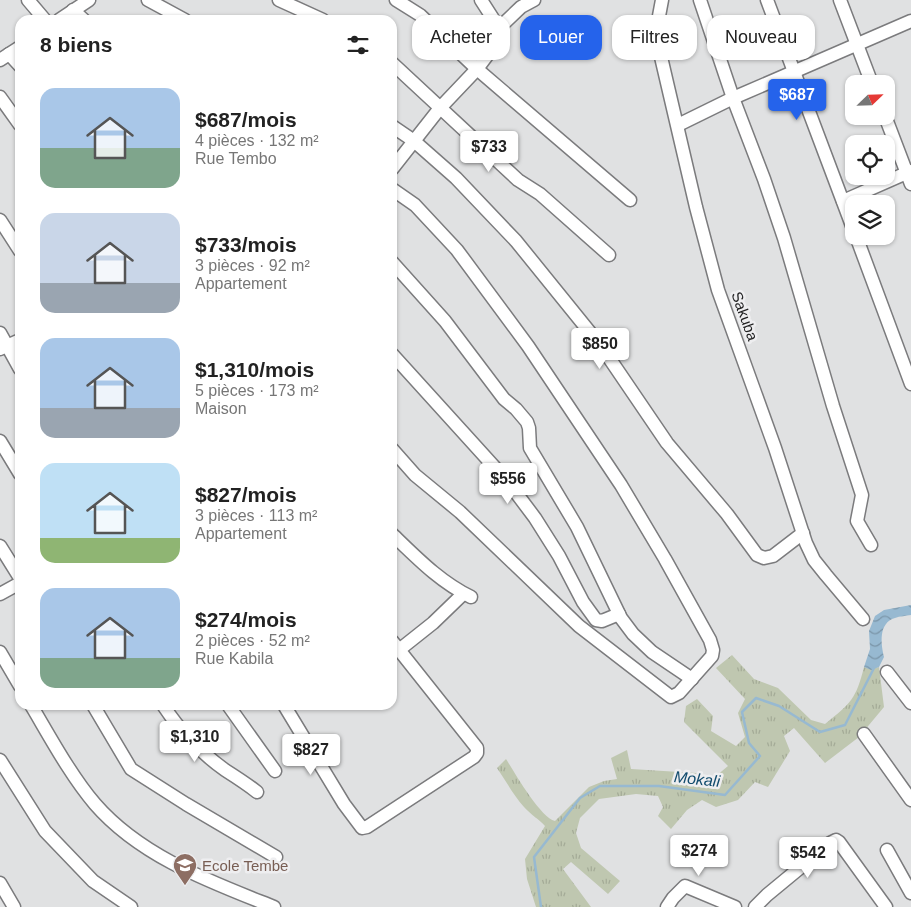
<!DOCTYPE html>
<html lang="fr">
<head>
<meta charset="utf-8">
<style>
  body { margin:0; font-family:Helvetica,sans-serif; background:#f2f2f2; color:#222; height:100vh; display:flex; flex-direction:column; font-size:19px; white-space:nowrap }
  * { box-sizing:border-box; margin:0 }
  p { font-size:16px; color:#767676 }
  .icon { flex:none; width:28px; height:28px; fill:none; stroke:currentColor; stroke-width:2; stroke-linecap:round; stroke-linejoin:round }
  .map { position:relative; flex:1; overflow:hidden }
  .drawer { position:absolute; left:15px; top:15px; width:382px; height:695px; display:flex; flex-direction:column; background:#fff; border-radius:15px; box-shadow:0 1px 4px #0004 }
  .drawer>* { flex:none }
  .guide { position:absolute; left:412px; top:15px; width:422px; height:45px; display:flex; gap:10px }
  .needle { width:32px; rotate:67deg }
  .tools { position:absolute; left:845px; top:75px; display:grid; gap:10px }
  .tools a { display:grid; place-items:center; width:50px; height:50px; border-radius:10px; background:#fff; box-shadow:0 1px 4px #0004; font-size:25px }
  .price { position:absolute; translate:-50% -42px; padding:0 11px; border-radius:5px; background:#fff; color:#222; font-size:16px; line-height:32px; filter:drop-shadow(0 1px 2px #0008) }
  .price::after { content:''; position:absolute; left:50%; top:30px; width:15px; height:11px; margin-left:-8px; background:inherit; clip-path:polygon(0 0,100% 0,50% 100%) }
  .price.selected { background:#2563eb; color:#fff }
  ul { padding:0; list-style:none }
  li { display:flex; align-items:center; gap:15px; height:125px; padding:0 25px }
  li span { display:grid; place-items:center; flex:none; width:140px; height:100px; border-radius:15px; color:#555 }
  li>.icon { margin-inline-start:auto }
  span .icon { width:60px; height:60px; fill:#fffc; stroke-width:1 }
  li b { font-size:21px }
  h2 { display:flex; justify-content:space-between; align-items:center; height:60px; padding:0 25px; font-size:21px }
  .pill { padding:0 18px; border-radius:15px; background:#fff; box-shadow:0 1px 4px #0004; font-size:18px; line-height:45px }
  .pill.selected { background:#2563eb; color:#fff }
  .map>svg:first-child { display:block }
</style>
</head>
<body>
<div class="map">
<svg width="911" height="907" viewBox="0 0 911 907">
  <defs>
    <pattern id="grass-tufts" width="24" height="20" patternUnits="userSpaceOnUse" patternTransform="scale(1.25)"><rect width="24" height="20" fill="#bfc7b0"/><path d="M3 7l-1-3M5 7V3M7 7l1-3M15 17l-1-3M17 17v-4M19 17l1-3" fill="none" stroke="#a4ab97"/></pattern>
    <pattern id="water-waves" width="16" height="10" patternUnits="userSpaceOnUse" patternTransform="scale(1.25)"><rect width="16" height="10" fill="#97b9d1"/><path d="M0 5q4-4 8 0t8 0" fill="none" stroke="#7b96a9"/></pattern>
  </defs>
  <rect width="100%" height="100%" fill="#e0e1e2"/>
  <!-- grass -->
  <path fill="url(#grass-tufts)" d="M732 655 754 679 778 688 811 720 825 724C851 703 856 699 864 667L871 669 879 667 884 707 859 737 825 763 794 728 784 736 790 751 768 787 755 782 738 800 716 807 702 800 687 810 671 829 658 816 663 807 658 796 636 794 599 799 580 818 576 833 581 848 620 881 608 894 571 862 563 869 591 907H536L527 879 525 859 545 826C539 819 531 815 524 807 514 796 506 781 497 768L506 759C515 773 540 817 555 821L589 787 604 781 617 779 611 758 627 750 631 769 696 773 710 781 728 766 684 722 686 706 697 699 713 716 711 731 736 746 745 737 738 713 745 699 716 668Z"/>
  <!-- water -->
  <path fill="url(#water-waves)" d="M911 605V615C906 616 900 616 895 618 878 623 881 644 884 657L879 667 871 670 864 667 870 649 869 631 875 616 884 610Z"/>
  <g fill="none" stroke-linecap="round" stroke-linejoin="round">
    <!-- stream -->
    <path stroke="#97b9d1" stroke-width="2.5" d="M541 907 534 857 580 798 600 786H659L725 795 760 756 749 743 742 712 756 698 779 706 820 732 845 725 875 666"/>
    <!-- minor casing -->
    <g stroke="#7b7b7d" stroke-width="15">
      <g id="minor">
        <path d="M28 0 45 20"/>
        <path d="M148 0 185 20"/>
        <path d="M279 0 323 20"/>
        <path d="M396 0 420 15 477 69 630 200"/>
        <path d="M481 0 499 28"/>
        <path d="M662 0 659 16 661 57 696 207 718 290 775 448 806 543 814 560 826 575 863 619"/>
        <path d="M700 0 733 98 764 179 784 238 833 406 862 495 857 521 871 545"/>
        <path d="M767 0 854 231"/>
        <path d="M840 0 872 84"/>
        <path d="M73 10 84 20"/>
        <path d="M59 20 89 0"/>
        <path d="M9 54 20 66"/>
        <path d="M0 60 20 47"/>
        <path d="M392 63 518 180 540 194 609 255"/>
        <path d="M0 97 20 125"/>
        <path d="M885 116 911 184"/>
        <path d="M678 125 733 98 911 21"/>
        <path d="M392 126 414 141 456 178 516 241 601 346 667 443 727 514 757 555 764 558 773 556 803 533"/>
        <path d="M392 169 440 108 477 69 498 41 499 28 521 7 534 0"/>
        <path d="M392 189 415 205 457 250 528 346 621 485 665 559 710 640 713 650 712 656 679 693 671 697 579 626 460 512 415 475 392 449"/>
        <path d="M843 201 911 171"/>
        <path d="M0 220 20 251"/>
        <path d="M856 236 911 384"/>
        <path d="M392 262 445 321 504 399 516 409 527 422 529 428 530 448 577 527 621 618 633 634 652 652 692 679"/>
        <path d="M0 333 20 369"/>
        <path d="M0 349 20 340"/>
        <path d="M392 354 508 482 535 518 559 556 583 602 596 620 602 621 619 614"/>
        <path d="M0 441 20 474"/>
        <path d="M392 534C417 558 440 582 471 597"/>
        <path d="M0 546 20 578"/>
        <path d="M0 594 20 583"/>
        <path d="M399 650 433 623 463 594"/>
        <path d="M0 652 20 686"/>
        <path d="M887 672 911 703"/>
        <path d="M31 705C50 737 71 776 95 804 141 857 211 882 274 907"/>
        <path d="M93 705 131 769 186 804 276 857"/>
        <path d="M163 705C179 730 200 752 225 770 236 777 247 784 257 792"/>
        <path d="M228 705 275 771"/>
        <path d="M284 705 344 804 362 828 367 827 474 757 477 753V748L392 641"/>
        <path d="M864 734 911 800"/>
        <path d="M0 760 45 831 93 881 131 907"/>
        <path d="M887 850 911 893"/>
        <path d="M0 883 14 907"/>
        <path d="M667 907 673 898 685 886 735 907"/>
        <path d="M755 907 767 895 830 843 836 840 839 842 886 907"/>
      </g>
    </g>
    <!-- minor -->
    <use href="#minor" stroke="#fff" stroke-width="12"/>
  </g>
  <!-- icons -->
  <defs>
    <g id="school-pin" transform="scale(1.25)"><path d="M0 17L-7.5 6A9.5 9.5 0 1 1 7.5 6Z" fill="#8d6e63" stroke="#eeeef0"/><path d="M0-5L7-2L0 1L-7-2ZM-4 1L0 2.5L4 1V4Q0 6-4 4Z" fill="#fff"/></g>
  </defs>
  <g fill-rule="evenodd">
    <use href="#school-pin" x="185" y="865"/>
  </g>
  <g text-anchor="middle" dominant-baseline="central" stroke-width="5" stroke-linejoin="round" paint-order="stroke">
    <!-- street labels -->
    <g font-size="15" fill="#222223" stroke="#eeeef0">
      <text transform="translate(745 316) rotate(70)">Sakuba</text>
    </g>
    <!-- education labels -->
    <g font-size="15" fill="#785e54" stroke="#eeeef0" text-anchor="start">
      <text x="202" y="865">Ecole Tembe</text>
    </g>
    <!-- water labels -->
    <g font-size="16" font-style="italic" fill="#124c6e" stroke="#eeeef0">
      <text transform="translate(697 779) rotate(6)">Mokali</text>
    </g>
  </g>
</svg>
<div class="tools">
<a><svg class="needle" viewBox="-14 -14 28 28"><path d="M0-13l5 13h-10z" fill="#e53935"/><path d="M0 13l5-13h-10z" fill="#767676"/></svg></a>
<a><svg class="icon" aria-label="locate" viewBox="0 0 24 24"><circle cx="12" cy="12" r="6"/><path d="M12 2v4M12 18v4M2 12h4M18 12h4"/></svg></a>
<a><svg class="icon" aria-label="layers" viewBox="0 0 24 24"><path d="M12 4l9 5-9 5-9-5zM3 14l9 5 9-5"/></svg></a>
</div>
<b class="price selected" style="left:797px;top:121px">$687</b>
<b class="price" style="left:489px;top:173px">$733</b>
<b class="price" style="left:600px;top:370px">$850</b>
<b class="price" style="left:508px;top:505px">$556</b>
<b class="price" style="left:195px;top:763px">$1,310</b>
<b class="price" style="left:311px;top:776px">$827</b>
<b class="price" style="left:699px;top:877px">$274</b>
<b class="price" style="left:808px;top:879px">$542</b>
<div class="guide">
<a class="pill">Acheter</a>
<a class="pill selected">Louer</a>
<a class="pill">Filtres</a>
<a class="pill">Nouveau</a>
</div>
<section class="drawer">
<h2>8 biens<svg class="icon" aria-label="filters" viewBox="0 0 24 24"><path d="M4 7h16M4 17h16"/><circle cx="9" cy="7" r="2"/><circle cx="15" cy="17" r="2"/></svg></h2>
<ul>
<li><span style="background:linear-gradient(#a9c7e8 60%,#7fa58c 0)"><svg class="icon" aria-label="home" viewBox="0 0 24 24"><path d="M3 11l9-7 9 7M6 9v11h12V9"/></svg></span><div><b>$687/mois</b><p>4 pièces · 132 m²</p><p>Rue Tembo</p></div></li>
<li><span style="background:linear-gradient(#c9d6e8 70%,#9aa5b1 0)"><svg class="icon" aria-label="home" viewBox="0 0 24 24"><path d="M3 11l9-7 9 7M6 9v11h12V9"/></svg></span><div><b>$733/mois</b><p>3 pièces · 92 m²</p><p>Appartement</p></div></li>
<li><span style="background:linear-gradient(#a9c7e8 70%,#9aa5b1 0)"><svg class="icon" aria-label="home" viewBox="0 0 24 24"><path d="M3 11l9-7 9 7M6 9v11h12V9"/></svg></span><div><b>$1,310/mois</b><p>5 pièces · 173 m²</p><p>Maison</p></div></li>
<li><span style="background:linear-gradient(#bfe0f5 75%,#8fb573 0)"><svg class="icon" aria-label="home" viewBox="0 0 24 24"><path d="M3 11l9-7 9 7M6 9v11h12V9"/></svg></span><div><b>$827/mois</b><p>3 pièces · 113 m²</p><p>Appartement</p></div></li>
<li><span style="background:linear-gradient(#a9c7e8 70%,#7fa58c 0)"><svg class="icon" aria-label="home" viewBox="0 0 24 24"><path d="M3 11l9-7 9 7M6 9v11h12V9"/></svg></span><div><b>$274/mois</b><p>2 pièces · 52 m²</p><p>Rue Kabila</p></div></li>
</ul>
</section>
</div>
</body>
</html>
